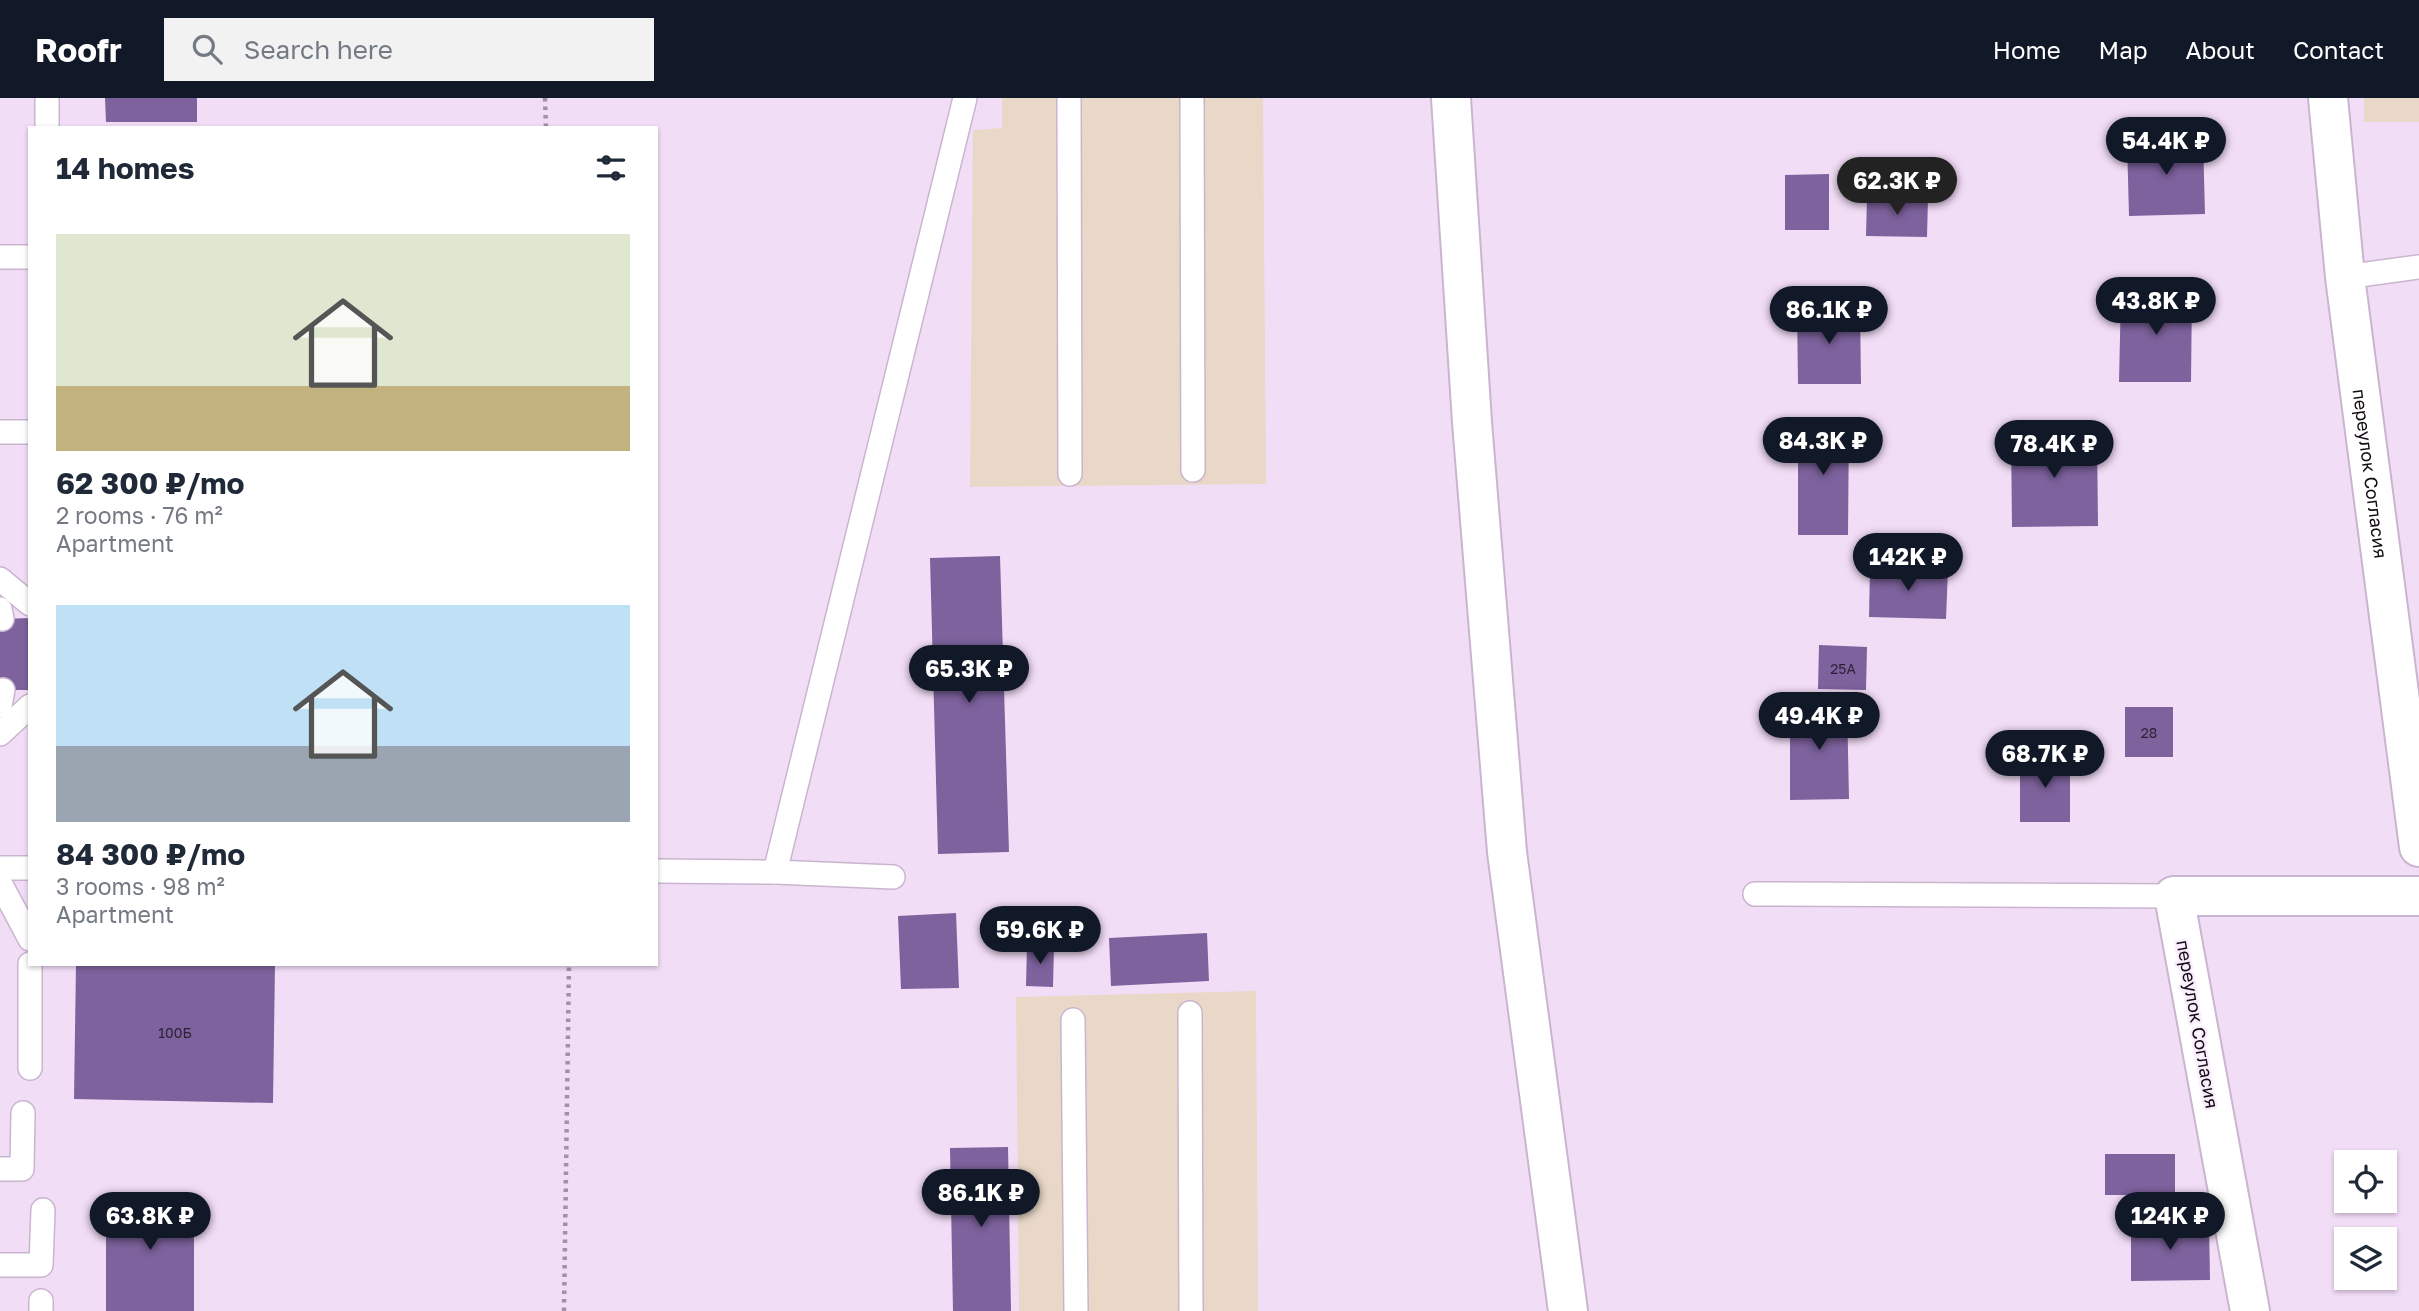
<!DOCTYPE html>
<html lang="en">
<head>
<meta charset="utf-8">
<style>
  body { margin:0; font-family:"Golos Text",sans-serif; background:#f2f2f3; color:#1f2937; height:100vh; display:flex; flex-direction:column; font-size:26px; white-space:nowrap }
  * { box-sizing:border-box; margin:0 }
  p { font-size:23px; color:#747a83 }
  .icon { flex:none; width:38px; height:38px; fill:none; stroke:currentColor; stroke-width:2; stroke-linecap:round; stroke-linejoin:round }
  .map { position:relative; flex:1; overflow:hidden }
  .drawer { position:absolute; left:28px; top:28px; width:630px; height:840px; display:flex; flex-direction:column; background:#fff; border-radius:0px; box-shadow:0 2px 5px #0004 }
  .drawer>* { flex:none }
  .controls { position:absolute; left:2334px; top:1052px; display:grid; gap:14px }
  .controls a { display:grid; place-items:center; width:63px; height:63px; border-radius:0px; background:#fff; box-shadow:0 2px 5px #0004; font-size:35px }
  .price { position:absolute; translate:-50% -60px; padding:0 16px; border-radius:24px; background:#111827; color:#fff; font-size:23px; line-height:46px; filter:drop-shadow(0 2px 4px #0008) }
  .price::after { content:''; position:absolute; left:50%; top:42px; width:21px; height:16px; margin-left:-10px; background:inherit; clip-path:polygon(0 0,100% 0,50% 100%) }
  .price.selected { background:#222; color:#fff }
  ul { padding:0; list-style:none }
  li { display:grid; align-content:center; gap:14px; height:371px; padding:0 28px }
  li span { display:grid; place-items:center; height:217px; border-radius:0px; color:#555 }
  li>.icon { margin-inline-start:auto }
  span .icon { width:126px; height:126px; fill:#fffc; stroke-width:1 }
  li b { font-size:30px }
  h2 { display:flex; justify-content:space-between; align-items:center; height:84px; padding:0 28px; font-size:30px }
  header { display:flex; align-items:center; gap:42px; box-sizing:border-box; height:98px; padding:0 35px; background:#111827; color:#fff }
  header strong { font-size:33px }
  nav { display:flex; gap:38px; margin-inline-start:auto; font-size:24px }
  .search { width:490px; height:63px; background:#f2f2f3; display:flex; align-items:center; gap:18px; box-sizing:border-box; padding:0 24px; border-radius:0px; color:#747a83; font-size:26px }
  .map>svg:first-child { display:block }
</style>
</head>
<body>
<header>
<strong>Roofr</strong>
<div class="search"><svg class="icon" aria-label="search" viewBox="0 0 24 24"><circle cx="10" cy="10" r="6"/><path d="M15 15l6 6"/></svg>Search here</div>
<nav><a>Home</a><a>Map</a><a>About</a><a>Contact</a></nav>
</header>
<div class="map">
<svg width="2419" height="1213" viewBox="0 0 2419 1213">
  <rect width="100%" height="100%" fill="#f2ddf7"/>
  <!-- industrial -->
  <g fill="#e9d8c7">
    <path d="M1002 0H1263L1266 386 970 389 973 32 1002 30Z"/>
    <rect x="2364" y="0" width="55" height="24"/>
    <path d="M1256 893 1258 1213H1019L1016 899Z"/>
  </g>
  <!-- building -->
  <g fill="#7d629d">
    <path d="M105 0H197V24H106Z"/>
    <path d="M2203 41 2205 116 2129 118 2127 43Z"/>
    <path d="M1829 76V132H1785V77Z"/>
    <path d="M1867 99 1928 100 1927 139 1866 138Z"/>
    <path d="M2121 194H2192L2191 284H2119Z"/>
    <path d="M1797 211H1860L1861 286H1798Z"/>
    <path d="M1798 321H1849L1848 437H1798Z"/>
    <path d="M2097 335 2098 428 2012 429 2011 336Z"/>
    <path d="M1000 458 1009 754 938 756 930 460Z"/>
    <path d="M1870 469 1948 471 1946 521 1869 519Z"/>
    <path d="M30 520V592H0V521Z"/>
    <path d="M1819 547 1867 549 1866 592 1818 591Z"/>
    <path d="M1790 605H1847L1849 701 1790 702Z"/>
    <rect x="2125" y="609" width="48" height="50"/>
    <rect x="2020" y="660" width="50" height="64"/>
    <path d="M956 815 959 890 901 891 898 818Z"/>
    <path d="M1207 835 1209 883 1111 888 1109 840Z"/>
    <path d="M1027 846 1054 847 1053 889 1026 888Z"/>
    <path d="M76 866H275L273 1005 74 1001Z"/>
    <path d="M1008 1049 1011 1213H953L950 1050Z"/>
    <rect x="2105" y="1056" width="70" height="41"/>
    <path d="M194 1095V1213H106V1096Z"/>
    <path d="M2209 1124 2210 1182 2131 1183V1125Z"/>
  </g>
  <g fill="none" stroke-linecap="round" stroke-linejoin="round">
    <!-- lane casing -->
    <g stroke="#cab5cf" stroke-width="26">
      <g id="lane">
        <path d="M1069 0 1070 376"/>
        <path d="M1192 0 1193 372"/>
        <path d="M47 30V0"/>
        <path d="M0 159H30"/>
        <path d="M2345 179 2419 169"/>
        <path d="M0 334H30"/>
        <path d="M0 481 30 506"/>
        <path d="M0 511 2 521"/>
        <path d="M0 608 3 592"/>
        <path d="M0 636 30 608"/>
        <path d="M0 770H30"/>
        <path d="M656 773 775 774 965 0"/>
        <path d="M775 774 893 779"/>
        <path d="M0 785 30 841"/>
        <path d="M1755 796 2174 798"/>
        <path d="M30 866V970"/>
        <path d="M1190 915 1191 1213"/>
        <path d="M1073 922 1076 1213"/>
        <path d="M0 1071H22L23 1015"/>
        <path d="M0 1167H41L43 1112"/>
        <path d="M41 1203V1213"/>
      </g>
    </g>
    <!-- street casing -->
    <g stroke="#cab5cf" stroke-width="42">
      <g id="street">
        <path d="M1451 0 1472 324 1507 754 1568 1213"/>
        <path id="s1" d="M2328 0 2345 179 2419 749"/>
        <path d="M2250 1213 2174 798H2419"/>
      </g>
    </g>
    <!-- path -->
    <g stroke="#a191a5" stroke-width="4.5" stroke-dasharray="3.5 5" stroke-linecap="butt">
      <path d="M545 0 546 30"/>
      <path d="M564 1213 569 866"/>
    </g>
    <!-- lane -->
    <use href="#lane" stroke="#fff" stroke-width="23"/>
    <!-- street -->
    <use href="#street" stroke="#fff" stroke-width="38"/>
  </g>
  <g text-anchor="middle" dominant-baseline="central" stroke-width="5" stroke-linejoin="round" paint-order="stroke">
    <!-- number labels -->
    <g font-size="14" fill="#2e2236">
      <text x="1843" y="570">25А</text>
      <text x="2149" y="634">28</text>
      <text x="175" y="934">100Б</text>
    </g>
    <!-- street labels -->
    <g font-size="18" fill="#130c14" stroke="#faedfd">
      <text stroke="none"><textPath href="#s1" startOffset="378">переулок Согласия</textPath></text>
      <text transform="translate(2198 926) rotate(80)">переулок Согласия</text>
    </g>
  </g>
</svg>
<div class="controls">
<a><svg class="icon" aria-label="locate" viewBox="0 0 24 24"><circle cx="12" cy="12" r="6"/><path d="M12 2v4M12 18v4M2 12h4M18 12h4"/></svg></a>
<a><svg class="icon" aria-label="layers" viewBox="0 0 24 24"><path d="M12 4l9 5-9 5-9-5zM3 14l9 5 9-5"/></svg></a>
</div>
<b class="price" style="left:2166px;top:79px">54.4K ₽</b>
<b class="price selected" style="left:1897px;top:119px">62.3K ₽</b>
<b class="price" style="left:2156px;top:239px">43.8K ₽</b>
<b class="price" style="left:1829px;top:248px">86.1K ₽</b>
<b class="price" style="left:1823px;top:379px">84.3K ₽</b>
<b class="price" style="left:2054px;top:382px">78.4K ₽</b>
<b class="price" style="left:1908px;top:495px">142K ₽</b>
<b class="price" style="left:969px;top:607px">65.3K ₽</b>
<b class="price" style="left:1819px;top:654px">49.4K ₽</b>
<b class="price" style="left:2045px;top:692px">68.7K ₽</b>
<b class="price" style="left:1040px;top:868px">59.6K ₽</b>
<b class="price" style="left:981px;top:1131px">86.1K ₽</b>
<b class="price" style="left:150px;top:1154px">63.8K ₽</b>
<b class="price" style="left:2170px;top:1154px">124K ₽</b>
<section class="drawer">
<h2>14 homes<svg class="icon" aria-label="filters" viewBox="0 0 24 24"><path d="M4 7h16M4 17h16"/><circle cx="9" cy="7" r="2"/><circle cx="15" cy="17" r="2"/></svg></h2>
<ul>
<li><span style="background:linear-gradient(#dfe7d0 70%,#c2b280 0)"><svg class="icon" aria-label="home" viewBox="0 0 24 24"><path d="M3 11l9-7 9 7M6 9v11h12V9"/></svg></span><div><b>62 300 ₽/mo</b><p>2 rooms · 76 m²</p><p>Apartment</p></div></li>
<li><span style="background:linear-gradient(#bfe0f5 65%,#9aa5b1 0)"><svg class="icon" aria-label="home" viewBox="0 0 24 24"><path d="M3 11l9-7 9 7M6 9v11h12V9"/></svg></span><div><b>84 300 ₽/mo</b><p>3 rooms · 98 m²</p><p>Apartment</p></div></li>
</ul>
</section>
</div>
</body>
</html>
